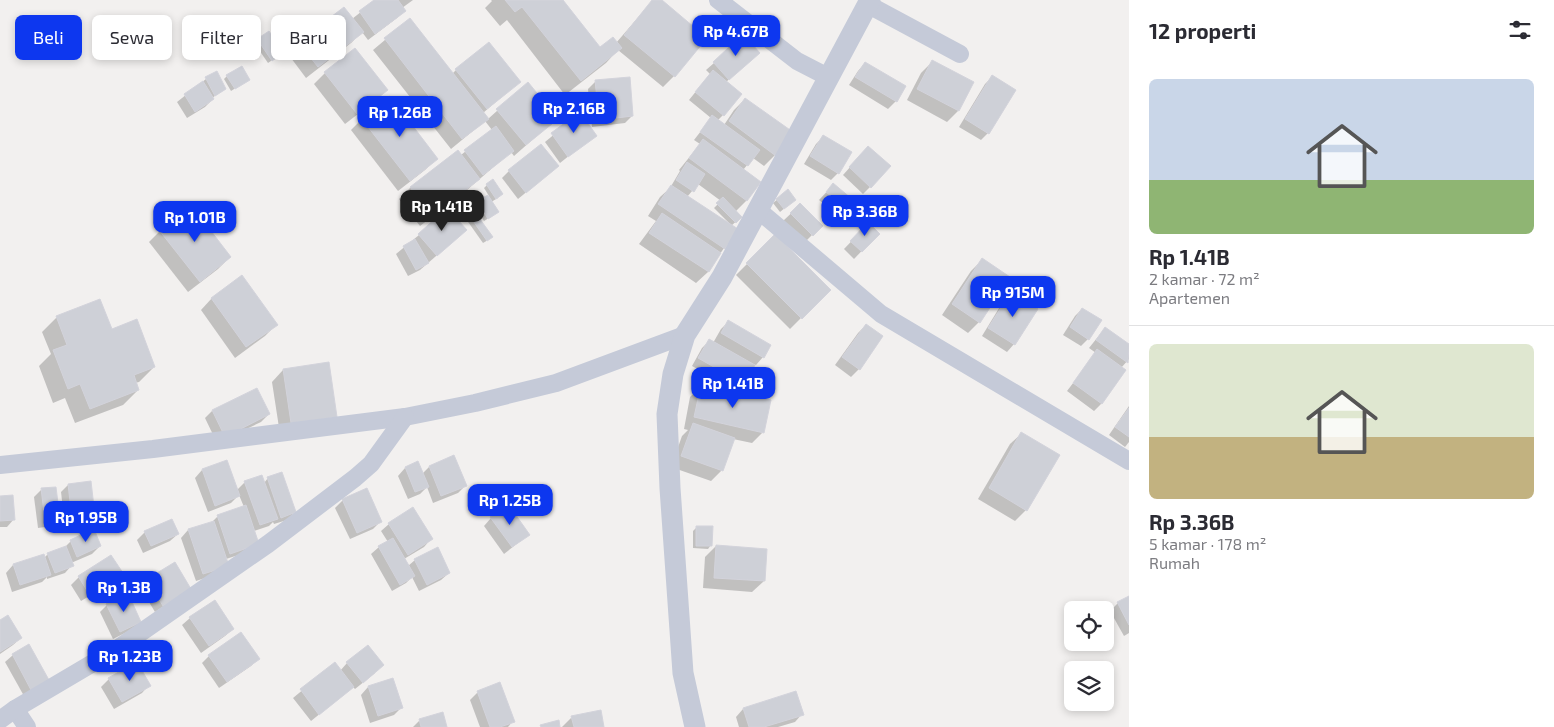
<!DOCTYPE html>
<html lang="id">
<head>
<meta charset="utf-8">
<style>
  body { margin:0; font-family:"Exo 2",sans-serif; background:#f7f7f7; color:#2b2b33; height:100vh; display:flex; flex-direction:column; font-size:19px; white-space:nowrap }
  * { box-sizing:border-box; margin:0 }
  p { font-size:16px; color:#7c7c81 }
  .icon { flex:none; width:28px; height:28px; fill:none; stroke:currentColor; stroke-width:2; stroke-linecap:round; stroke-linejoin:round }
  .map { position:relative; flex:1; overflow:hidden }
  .details { display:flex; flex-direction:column; background:#fff; width:425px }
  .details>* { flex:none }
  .banner { position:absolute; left:15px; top:15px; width:475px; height:45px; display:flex; gap:10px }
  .tools { position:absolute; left:1064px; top:601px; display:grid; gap:10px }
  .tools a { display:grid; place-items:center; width:50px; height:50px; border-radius:8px; background:#fff; box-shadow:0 2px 8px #0003; font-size:25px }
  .price { position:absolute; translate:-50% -42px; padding:0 11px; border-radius:10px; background:#0d37ef; color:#fff; font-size:16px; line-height:32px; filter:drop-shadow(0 1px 2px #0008) }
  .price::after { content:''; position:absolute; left:50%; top:30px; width:15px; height:11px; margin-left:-8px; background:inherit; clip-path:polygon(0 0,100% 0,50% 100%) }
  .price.on { background:#222; color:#fff }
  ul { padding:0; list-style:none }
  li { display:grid; align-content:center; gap:10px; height:265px; padding:0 20px }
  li+li { border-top:1px solid #e1e1e2 }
  li span { display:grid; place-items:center; height:155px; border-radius:8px; color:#555 }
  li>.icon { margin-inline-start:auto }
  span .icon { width:90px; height:90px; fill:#fffc; stroke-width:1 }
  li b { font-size:21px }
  h2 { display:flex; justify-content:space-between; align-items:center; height:60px; padding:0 20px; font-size:21px }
  .pill { padding:0 18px; border-radius:8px; background:#fff; box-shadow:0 2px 8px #0003; font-size:18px; line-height:45px }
  .pill.on { background:#0d37ef; color:#fff }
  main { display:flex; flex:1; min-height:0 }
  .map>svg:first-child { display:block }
</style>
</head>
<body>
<main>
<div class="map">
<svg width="1129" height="727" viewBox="0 0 1129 727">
  <rect width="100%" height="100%" fill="#f2f0ef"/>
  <!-- shadow -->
  <g fill="#0003" fill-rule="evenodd">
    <path d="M376 0H413L402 8 404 11 397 18 368 40 362 32 351 43 306 78 288 54 299 43 352 19Z"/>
    <path d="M491 0H561L600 49 616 43 653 0H660L674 76 663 87 618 50 606 63 565 95 507 20 500 26 485 8 492 1Z"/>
    <path d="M410 19 452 74 456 70 519 82 483 113 488 119 527 84 556 119 514 156 511 152 467 190 420 226 399 199 410 188 458 151 461 155 492 130 485 121 451 149 373 50Z"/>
    <path d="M258 40 278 56 268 63 255 44Z"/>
    <path d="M751 60 726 82 723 115 717 121 724 125 734 110 745 99 775 155 764 166 753 158 743 170 747 200 735 212 741 217 731 226 724 248 708 272 696 283 639 244 656 221 648 216 660 197 670 188 680 171 679 170 700 144 694 140 711 118 689 100 710 74 706 70 714 63ZM698 184 721 201 714 208 730 224 687 197Z"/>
    <path d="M932 62 972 83 958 111 947 122 907 100 921 73Z"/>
    <path d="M865 63 904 87 896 101 888 109 849 85 858 71Z"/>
    <path d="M325 73 386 90 375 101 345 124 314 84Z"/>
    <path d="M227 76 248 80 231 91 224 79Z"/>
    <path d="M992 77 988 133 981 140 959 127 985 84Z"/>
    <path d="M206 79 225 89 212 98 213 99 205 107 187 118 177 102Z"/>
    <path d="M596 81 632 116 625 123 592 127 588 89Z"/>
    <path d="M579 114 595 135 560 163 545 142Z"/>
    <path d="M362 119 436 159 425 170 398 191 351 130Z"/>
    <path d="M823 137 838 173 831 180 804 164 816 144Z"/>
    <path d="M861 155 870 187 863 194 843 175Z"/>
    <path d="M558 166 518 199 502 178 509 171Z"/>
    <path d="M487 185 498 198 491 202 494 215 484 221 475 206 489 196 484 188Z"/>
    <path d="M833 185 857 218 850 225 819 200Z"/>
    <path d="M788 191 791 203 780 212 773 203Z"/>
    <path d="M800 205 821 226 804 243 783 221Z"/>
    <path d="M190 207 230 257 218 269 188 292 149 242 160 231Z"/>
    <path d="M470 216 488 240 483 243 466 219Z"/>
    <path d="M868 224 878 234 854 259 844 249Z"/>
    <path d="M419 235 458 237 420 270 408 276 396 254Z"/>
    <path d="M775 236 829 290 790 329 736 275Z"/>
    <path d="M982 260 979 322 968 333 942 315 971 271Z"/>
    <path d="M1011 293 1014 344 1007 352 982 336 1004 300Z"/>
    <path d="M212 298 276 325 265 336 235 358 201 310Z"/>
    <path d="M1082 309 1088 339 1081 346 1063 335 1075 316Z"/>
    <path d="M57 317 111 330 154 367 139 382 135 383 138 390 123 405 75 423 65 398 53 403 39 366 51 354 42 332Z"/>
    <path d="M728 322 763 357 756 365 754 364 743 383 736 390 692 366 702 348 709 341 713 343 721 329Z"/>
    <path d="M866 325 882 337 859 369 851 377 835 365 858 333Z"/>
    <path d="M1105 328 1129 345V359L1121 368 1125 371 1101 404 1094 411 1067 391 1096 353 1089 348Z"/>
    <path d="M283 370 324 428 280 434 272 382Z"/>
    <path d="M701 386 763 432 752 443 733 439 722 470 711 481 671 467 682 436 688 430 684 429 690 397Z"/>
    <path d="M1129 406V442L1125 447 1109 435Z"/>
    <path d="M212 411 269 414 261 422 217 443 205 418Z"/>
    <path d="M1022 433 1026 510 1015 521 978 499 1010 444Z"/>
    <path d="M226 462 237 490 245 482 264 483 268 478 295 512 287 520 274 524 273 522 269 526 254 531 251 551 226 559 220 573 196 581 181 538 188 530 211 523 218 516 244 507 239 495 231 503 208 512 195 478 202 470Z"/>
    <path d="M418 463 422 474 429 467 465 486 458 493 433 503 427 487 420 494 408 499 398 476 405 468Z"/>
    <path d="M68 485 94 516 87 523 65 526 61 492Z"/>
    <path d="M41 490 59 519 52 526 38 528 34 497Z"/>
    <path d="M0 497 14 519 7 527H0Z"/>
    <path d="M343 500 381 521 373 529 350 539 335 508Z"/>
    <path d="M491 518 528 535 504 554 484 526Z"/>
    <path d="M389 524 431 539 424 547 404 559 408 566 415 560 449 573 441 580 419 591 412 577 406 583 392 591 371 554 379 547 388 542 381 531Z"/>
    <path d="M697 527 711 545 708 549 693 548V531Z"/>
    <path d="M145 532 178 534 170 541 143 553 137 540Z"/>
    <path d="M71 541 100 546 92 554 71 563 72 565 65 573 47 579V577L42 582 12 592 6 573 13 565 43 556 44 558 48 554 63 549Z"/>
    <path d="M716 546 764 581 752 592 703 588 705 557Z"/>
    <path d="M111 557 121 573 114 581 81 601 71 585 79 577Z"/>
    <path d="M174 564 189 589 155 612 140 587 147 580Z"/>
    <path d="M1129 597V633L1124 636 1110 611 1118 603Z"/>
    <path d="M214 601 233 629 225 636 201 653 182 625 190 618Z"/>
    <path d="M107 605 140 622 133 629 113 639 100 612Z"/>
    <path d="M0 621 21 638 13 645 0 654Z"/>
    <path d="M13 655 47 680 24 696 5 662Z"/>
    <path d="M209 656 258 659 251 666 219 688 202 663Z"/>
    <path d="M137 663 149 685 142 693 114 709 101 687 109 679Z"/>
    <path d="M347 663 375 673 355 689 353 687 311 721 293 698 334 664 340 671Z"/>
    <path d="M392 679 401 708 394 715 370 723 361 695 368 687Z"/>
    <path d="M478 692 513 721 508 727H480L470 700Z"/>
    <path d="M796 693 802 714 795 722 778 727H739L736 717 743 709Z"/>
    <path d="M572 717 603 727H562Z"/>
    <path d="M420 720 446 727H413Z"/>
  </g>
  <!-- building -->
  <g fill="#ced0d7" stroke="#d3d3db">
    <path d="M374 0H398L406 11 375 34 359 11Z"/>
    <path d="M505 0H563L600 47 613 37 622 48 581 81 522 7 515 12Z"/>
    <path d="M652 0H662L707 38 675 77 624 35Z"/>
    <path d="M344 7 364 32 318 67 298 42Z"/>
    <path d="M410 18 489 119 462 139 384 38Z"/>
    <path d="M269 31 283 53 272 61 257 39Z"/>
    <path d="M743 34 760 53 729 80 713 62Z"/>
    <path d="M489 42 521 82 487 109 455 69Z"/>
    <path d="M355 48 388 90 357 114 324 72Z"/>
    <path d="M932 60 974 82 959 111 917 89Z"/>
    <path d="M865 62 906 86 897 102 855 77Z"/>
    <path d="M242 66 250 80 235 89 226 75Z"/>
    <path d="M713 70 742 94 724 116 695 92Z"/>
    <path d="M217 71 226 89 215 96 205 77Z"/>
    <path d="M992 75 1016 90 989 134 965 119Z"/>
    <path d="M630 77 633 116 599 120 595 80Z"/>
    <path d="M203 81 214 99 195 112 184 94Z"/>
    <path d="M528 82 558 119 526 145 496 109Z"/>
    <path d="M390 96 438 159 410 181 361 118Z"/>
    <path d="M745 98 793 132 776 156 729 121Z"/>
    <path d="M580 112 597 136 568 157 551 133Z"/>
    <path d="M712 115 760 150 748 166 700 132Z"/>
    <path d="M496 126 514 151 483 175 464 150Z"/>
    <path d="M823 135 852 152 839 174 810 156Z"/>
    <path d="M703 139 761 182 747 201 689 158Z"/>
    <path d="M541 144 559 166 526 193 508 170Z"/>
    <path d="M868 146 891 166 871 188 849 167Z"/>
    <path d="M458 150 480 179 431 216 410 187Z"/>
    <path d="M687 162 705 174 694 192 676 180Z"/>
    <path d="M493 179 503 194 496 199 486 184Z"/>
    <path d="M833 183 865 210 858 219 826 192Z"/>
    <path d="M671 185 738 229 725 249 658 204Z"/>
    <path d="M788 189 796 200 784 209 776 199Z"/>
    <path d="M488 195 499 212 488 219 477 201Z"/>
    <path d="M723 197 742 217 736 223 716 203Z"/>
    <path d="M800 203 823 226 813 236 790 213Z"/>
    <path d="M191 205 231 257 200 282 159 230Z"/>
    <path d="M447 208 467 230 437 256 418 234Z"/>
    <path d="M474 211 493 237 487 241 469 215Z"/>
    <path d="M662 213 721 253 709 272 649 233Z"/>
    <path d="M868 222 880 234 862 252 850 241Z"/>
    <path d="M775 234 831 290 802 319 746 263Z"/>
    <path d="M415 239 429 263 416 270 403 246Z"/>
    <path d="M982 258 1010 277 980 323 952 304Z"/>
    <path d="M242 275 278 325 246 347 211 298Z"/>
    <path d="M1011 292 1038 309 1015 345 988 328Z"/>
    <path d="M100 299 112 329 137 319 155 367 134 375 139 390 90 409 80 384 68 389 53 350 67 345 56 316Z"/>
    <path d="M1082 308 1102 320 1089 340 1070 327Z"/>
    <path d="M728 320 771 345 764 358 721 333Z"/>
    <path d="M866 324 883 336 860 370 842 357Z"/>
    <path d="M1105 327 1129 344 1128 363 1096 340Z"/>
    <path d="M709 339 755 365 744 384 698 358Z"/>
    <path d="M1097 349 1126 370 1102 404 1073 383Z"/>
    <path d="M329 362 337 417 291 423 283 369Z"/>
    <path d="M701 385 771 400 764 433 694 417Z"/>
    <path d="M257 388 270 414 225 437 212 410Z"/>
    <path d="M1129 408V437L1115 427Z"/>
    <path d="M693 423 735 438 723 471 681 456Z"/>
    <path d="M1021 432 1060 455 1027 511 989 488Z"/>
    <path d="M454 455 467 486 441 496 429 466Z"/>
    <path d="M227 460 240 496 215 506 202 469Z"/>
    <path d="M418 461 429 487 415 492 405 467Z"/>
    <path d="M282 472 296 512 281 518 267 477Z"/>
    <path d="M262 475 278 519 260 525 244 481Z"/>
    <path d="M91 481 95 516 72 519 68 484Z"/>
    <path d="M56 487 60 519 45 521 41 488Z"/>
    <path d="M367 488 382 522 357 533 342 499Z"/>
    <path d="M13 495 15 520 0 521V496Z"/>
    <path d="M508 504 530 535 512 547 490 517Z"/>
    <path d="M246 505 259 544 230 554 217 515Z"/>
    <path d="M413 507 433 539 408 555 388 523Z"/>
    <path d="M172 519 179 534 151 546 144 531Z"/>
    <path d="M214 521 229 566 203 574 188 529Z"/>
    <path d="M696 526H713L712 546H696Z"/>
    <path d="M94 529 101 546 77 557 70 540Z"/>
    <path d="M393 538 415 576 400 585 378 546Z"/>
    <path d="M716 545 767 549 765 581 714 578Z"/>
    <path d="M66 546 74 566 55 573 47 553Z"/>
    <path d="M438 547 450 573 427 585 414 559Z"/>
    <path d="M44 554 51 575 20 585 13 564Z"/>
    <path d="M111 555 123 573 89 594 78 576Z"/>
    <path d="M175 562 191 589 163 606 147 579Z"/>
    <path d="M128 593 141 622 120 632 106 604Z"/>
    <path d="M1129 596V625L1117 602Z"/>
    <path d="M215 600 234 629 209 646 189 617Z"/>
    <path d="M8 615 22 638 0 652V620Z"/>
    <path d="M241 632 260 659 227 682 208 655Z"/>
    <path d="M29 644 49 680 31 690 12 654Z"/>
    <path d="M368 645 384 665 363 683 346 662Z"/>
    <path d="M137 662 151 686 122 702 108 678Z"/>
    <path d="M335 662 354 687 319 715 300 689Z"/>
    <path d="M393 678 403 708 378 716 368 686Z"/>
    <path d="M500 682 515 722 500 727H490L477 691Z"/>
    <path d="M796 691 804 715 764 727H749L743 708Z"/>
    <path d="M601 710 604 727H574L571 716Z"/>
    <path d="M443 712 447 727H421L419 719Z"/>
    <path d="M559 720 560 727H541L540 725Z"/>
  </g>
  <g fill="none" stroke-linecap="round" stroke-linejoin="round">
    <!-- minor -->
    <g stroke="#c5cad8" stroke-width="18">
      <path d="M718 0 797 61 828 77"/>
      <path d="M867 4 960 54"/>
      <path d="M757 209 881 314 1129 461"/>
      <path d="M0 465 153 449 405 417 475 403 556 383 685 335"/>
      <path d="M15 709 27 727"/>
      <path d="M0 720 15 709 120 647 268 544 355 478 371 464 405 417"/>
    </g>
    <!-- tertiary -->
    <path stroke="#c5cad8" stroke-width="21" d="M695 727 683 673 670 488 667 414 673 374 685 335 722 277 870 0"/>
  </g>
</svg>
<div class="tools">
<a><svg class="icon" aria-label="locate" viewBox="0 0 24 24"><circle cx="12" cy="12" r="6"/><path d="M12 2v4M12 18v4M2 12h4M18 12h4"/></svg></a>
<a><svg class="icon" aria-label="layers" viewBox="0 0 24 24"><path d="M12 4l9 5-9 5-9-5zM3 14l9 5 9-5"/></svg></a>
</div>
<b class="price" style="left:736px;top:57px">Rp 4.67B</b>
<b class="price" style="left:574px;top:134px">Rp 2.16B</b>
<b class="price" style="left:400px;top:138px">Rp 1.26B</b>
<b class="price on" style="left:442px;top:232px">Rp 1.41B</b>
<b class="price" style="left:865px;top:237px">Rp 3.36B</b>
<b class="price" style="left:195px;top:243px">Rp 1.01B</b>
<b class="price" style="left:1013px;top:318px">Rp 915M</b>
<b class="price" style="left:733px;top:409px">Rp 1.41B</b>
<b class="price" style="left:510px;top:526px">Rp 1.25B</b>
<b class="price" style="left:86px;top:543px">Rp 1.95B</b>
<b class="price" style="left:124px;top:613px">Rp 1.3B</b>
<b class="price" style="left:130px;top:682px">Rp 1.23B</b>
<div class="banner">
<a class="pill on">Beli</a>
<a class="pill">Sewa</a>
<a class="pill">Filter</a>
<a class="pill">Baru</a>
</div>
</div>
<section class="details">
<h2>12 properti<svg class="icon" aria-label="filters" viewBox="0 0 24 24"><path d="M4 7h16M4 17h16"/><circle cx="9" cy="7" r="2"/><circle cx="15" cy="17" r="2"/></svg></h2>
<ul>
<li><span style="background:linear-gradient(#c9d6e8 65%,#8fb573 0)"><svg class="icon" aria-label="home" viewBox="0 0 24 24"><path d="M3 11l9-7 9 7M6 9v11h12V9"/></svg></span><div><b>Rp 1.41B</b><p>2 kamar · 72 m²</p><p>Apartemen</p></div></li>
<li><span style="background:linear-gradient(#dfe7d0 60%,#c2b280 0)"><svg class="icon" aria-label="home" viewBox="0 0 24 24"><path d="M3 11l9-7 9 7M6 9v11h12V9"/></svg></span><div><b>Rp 3.36B</b><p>5 kamar · 178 m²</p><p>Rumah</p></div></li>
</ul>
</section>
</main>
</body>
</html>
